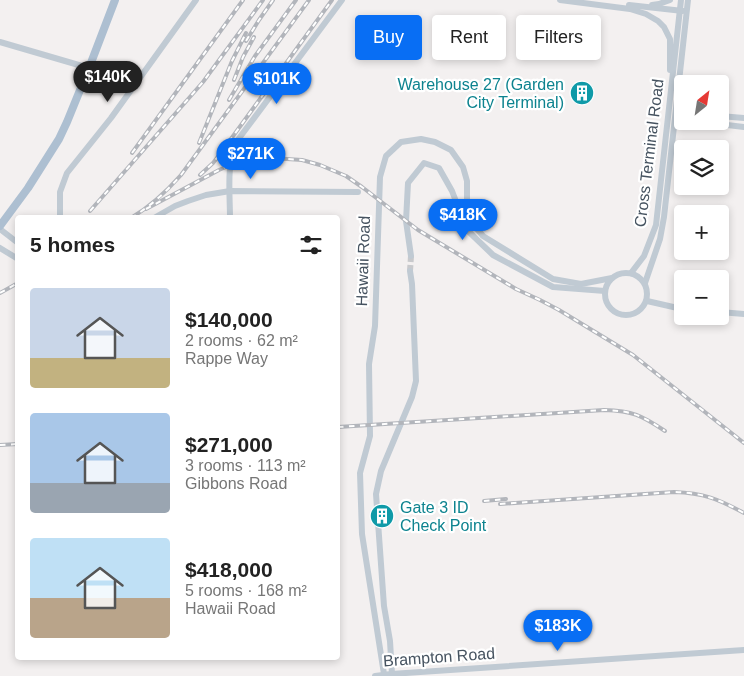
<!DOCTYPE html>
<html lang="en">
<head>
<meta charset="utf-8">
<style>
  body { margin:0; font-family:Arial,sans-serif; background:#f2f2f2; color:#222; height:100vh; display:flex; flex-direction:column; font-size:19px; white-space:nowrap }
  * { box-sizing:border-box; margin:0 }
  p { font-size:16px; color:#767676 }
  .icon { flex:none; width:28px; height:28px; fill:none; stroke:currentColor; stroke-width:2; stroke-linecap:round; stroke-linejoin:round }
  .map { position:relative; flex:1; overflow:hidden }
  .drawer { position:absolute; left:15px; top:215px; width:325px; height:445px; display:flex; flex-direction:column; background:#fff; border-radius:5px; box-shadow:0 2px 8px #0003 }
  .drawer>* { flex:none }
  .guide { position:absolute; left:355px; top:15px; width:314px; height:45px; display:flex; gap:10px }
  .needle { width:32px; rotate:30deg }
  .fabs { position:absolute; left:674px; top:75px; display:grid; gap:10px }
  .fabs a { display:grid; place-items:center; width:55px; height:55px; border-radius:5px; background:#fff; box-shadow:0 2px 8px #0003; font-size:25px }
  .price { position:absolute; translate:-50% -42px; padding:0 11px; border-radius:18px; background:#086ef4; color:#fff; font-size:16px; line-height:32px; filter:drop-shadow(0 1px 2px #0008) }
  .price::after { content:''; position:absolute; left:50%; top:30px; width:15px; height:11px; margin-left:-8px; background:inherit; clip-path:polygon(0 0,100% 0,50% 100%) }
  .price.current { background:#222; color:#fff }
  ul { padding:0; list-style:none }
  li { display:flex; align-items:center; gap:15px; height:125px; padding:0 15px }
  li span { display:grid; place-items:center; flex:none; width:140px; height:100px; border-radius:5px; color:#555 }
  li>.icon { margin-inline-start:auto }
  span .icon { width:60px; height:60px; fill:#fffc; stroke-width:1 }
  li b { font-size:21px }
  h2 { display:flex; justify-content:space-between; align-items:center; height:60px; padding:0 15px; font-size:21px }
  .chip { padding:0 18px; border-radius:5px; background:#fff; box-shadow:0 2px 8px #0003; font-size:18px; line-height:45px }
  .chip.current { background:#086ef4; color:#fff }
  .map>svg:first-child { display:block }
</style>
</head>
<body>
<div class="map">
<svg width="744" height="676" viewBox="0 0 744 676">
  <rect width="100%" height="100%" fill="#f3f0f0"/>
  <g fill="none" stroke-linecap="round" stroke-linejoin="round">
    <!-- minor-tunnel -->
    <path stroke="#c8c9cc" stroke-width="6" stroke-dasharray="6 3" stroke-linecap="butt" d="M410 271 411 256"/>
    <!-- minor -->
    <g stroke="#c0cad3" stroke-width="6">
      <path d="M560 0 630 9 646 14 658 21 664 27 670 39V70"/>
      <path d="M629 5 683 11"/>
      <path d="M652 5 659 4 670 0"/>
      <path d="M0 42 89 68"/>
      <path d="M720 116 744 118"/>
      <path d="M694 121 744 127"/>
      <path d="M60 218V192L67 173 111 118 196 0"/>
      <path d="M154 218 175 206 188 201 206 195 230 191 358 192"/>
      <path d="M230 218C230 194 226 163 237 141L342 0"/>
      <path d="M0 229 18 243"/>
      <path d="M0 248 18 259"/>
      <path d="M411 256 406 221 408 183 424 163 439 168 452 191 467 230 493 255 553 287 605 291"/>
      <circle cx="626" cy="294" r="21"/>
      <path d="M631 273 644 256 656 225 681 0"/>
      <path d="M645 283 660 239 664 217 688 0"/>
      <path d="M647 301 682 309"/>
      <path d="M720 312 744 314"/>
      <path d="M384 674 362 534 360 473 370 436 369 364 375 326 380 177 386 156 401 142 421 139 435 142 451 150 463 167 467 181V203L469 219 483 236 553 279 581 284 612 278"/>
      <path d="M392 674 390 641 384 606 376 494 381 471 412 397 416 381 412 284 410 271"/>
      <path d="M375 676 391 674 744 650"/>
    </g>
    <!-- major -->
    <path stroke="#adbfd1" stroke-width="8" d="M0 226 28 188 59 139 67 122 89 68 115 0"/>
    <!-- rail casing -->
    <g stroke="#b2b5bb" stroke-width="4">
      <g id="rail">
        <path d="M246 41 259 20 273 0"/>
        <path d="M234 80 243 57 254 37"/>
        <path d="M229 100 255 56 296 0"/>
        <path d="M199 143 232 61 246 33"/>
        <path d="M132 153 243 0"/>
        <path d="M200 175 213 163 220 154 332 0"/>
        <path d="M146 209 219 170 230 165 253 159 269 158 287 159 302 160 320 165 346 176 362 187 418 230 516 289 540 300 559 310 633 355 744 443"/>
        <path d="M90 211 203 82 263 0"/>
        <path d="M131 218C151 206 166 192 181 175L309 0"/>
        <path d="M0 293 18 283"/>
        <path d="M338 427 604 410C633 411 641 415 665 431"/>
        <path d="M0 445 18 444"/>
        <path d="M484 501 506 499"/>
        <path d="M500 504 674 492C704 493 718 499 744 513"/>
      </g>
    </g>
    <!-- rail -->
    <use href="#rail" stroke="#fff" stroke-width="2" stroke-dasharray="5.5" stroke-linecap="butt"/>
  </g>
  <!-- icons -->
  <defs>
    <g id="building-disc" transform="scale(1.25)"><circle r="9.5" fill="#0f9aa8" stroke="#fff"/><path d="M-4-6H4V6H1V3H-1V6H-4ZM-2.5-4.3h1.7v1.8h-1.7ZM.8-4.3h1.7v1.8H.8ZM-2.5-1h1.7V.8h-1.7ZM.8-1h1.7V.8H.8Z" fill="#fff"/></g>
  </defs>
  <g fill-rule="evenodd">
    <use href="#building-disc" x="582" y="93"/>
    <use href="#building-disc" x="382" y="516"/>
  </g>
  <g text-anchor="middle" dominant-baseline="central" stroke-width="4.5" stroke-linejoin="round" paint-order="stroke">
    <!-- culture labels -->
    <g font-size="16" fill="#0d838f" stroke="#fff" text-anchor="end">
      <text x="564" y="84">Warehouse 27 (Garden<tspan x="564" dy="18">City Terminal)</tspan></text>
      <text x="400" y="507" text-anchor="start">Gate 3 ID<tspan x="400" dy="18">Check Point</tspan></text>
    </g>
    <!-- street labels -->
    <g font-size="16" fill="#465360" stroke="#fff">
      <text transform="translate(649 153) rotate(-83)">Cross Terminal Road</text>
      <text transform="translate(363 261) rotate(-88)">Hawaii Road</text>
      <text transform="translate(439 657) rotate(-4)">Brampton Road</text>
    </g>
  </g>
</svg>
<div class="fabs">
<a><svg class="needle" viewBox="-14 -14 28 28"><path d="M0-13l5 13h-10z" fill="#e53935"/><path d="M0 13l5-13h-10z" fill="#767676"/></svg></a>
<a><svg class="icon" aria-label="layers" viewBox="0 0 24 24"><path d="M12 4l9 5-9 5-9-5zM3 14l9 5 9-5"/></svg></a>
<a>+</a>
<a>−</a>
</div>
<b class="price current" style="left:108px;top:103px">$140K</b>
<b class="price" style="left:277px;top:105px">$101K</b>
<b class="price" style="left:251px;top:180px">$271K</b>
<b class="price" style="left:463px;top:241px">$418K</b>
<b class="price" style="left:558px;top:652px">$183K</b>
<div class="guide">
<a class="chip current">Buy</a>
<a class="chip">Rent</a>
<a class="chip">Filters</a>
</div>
<section class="drawer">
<h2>5 homes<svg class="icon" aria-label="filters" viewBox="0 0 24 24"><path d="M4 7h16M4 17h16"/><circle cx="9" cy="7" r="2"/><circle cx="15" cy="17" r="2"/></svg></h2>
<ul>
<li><span style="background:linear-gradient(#c9d6e8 70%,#c2b280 0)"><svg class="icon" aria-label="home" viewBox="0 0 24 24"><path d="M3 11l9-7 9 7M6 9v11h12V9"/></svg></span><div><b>$140,000</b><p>2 rooms · 62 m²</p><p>Rappe Way</p></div></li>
<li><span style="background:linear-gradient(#a9c7e8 70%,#9aa5b1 0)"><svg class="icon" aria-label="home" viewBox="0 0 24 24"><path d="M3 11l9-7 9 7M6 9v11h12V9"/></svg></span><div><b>$271,000</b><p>3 rooms · 113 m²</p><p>Gibbons Road</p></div></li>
<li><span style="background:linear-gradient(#bfe0f5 60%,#b9a48a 0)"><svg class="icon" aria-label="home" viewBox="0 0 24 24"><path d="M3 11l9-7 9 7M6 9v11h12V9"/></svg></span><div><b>$418,000</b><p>5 rooms · 168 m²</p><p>Hawaii Road</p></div></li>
</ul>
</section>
</div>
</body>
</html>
